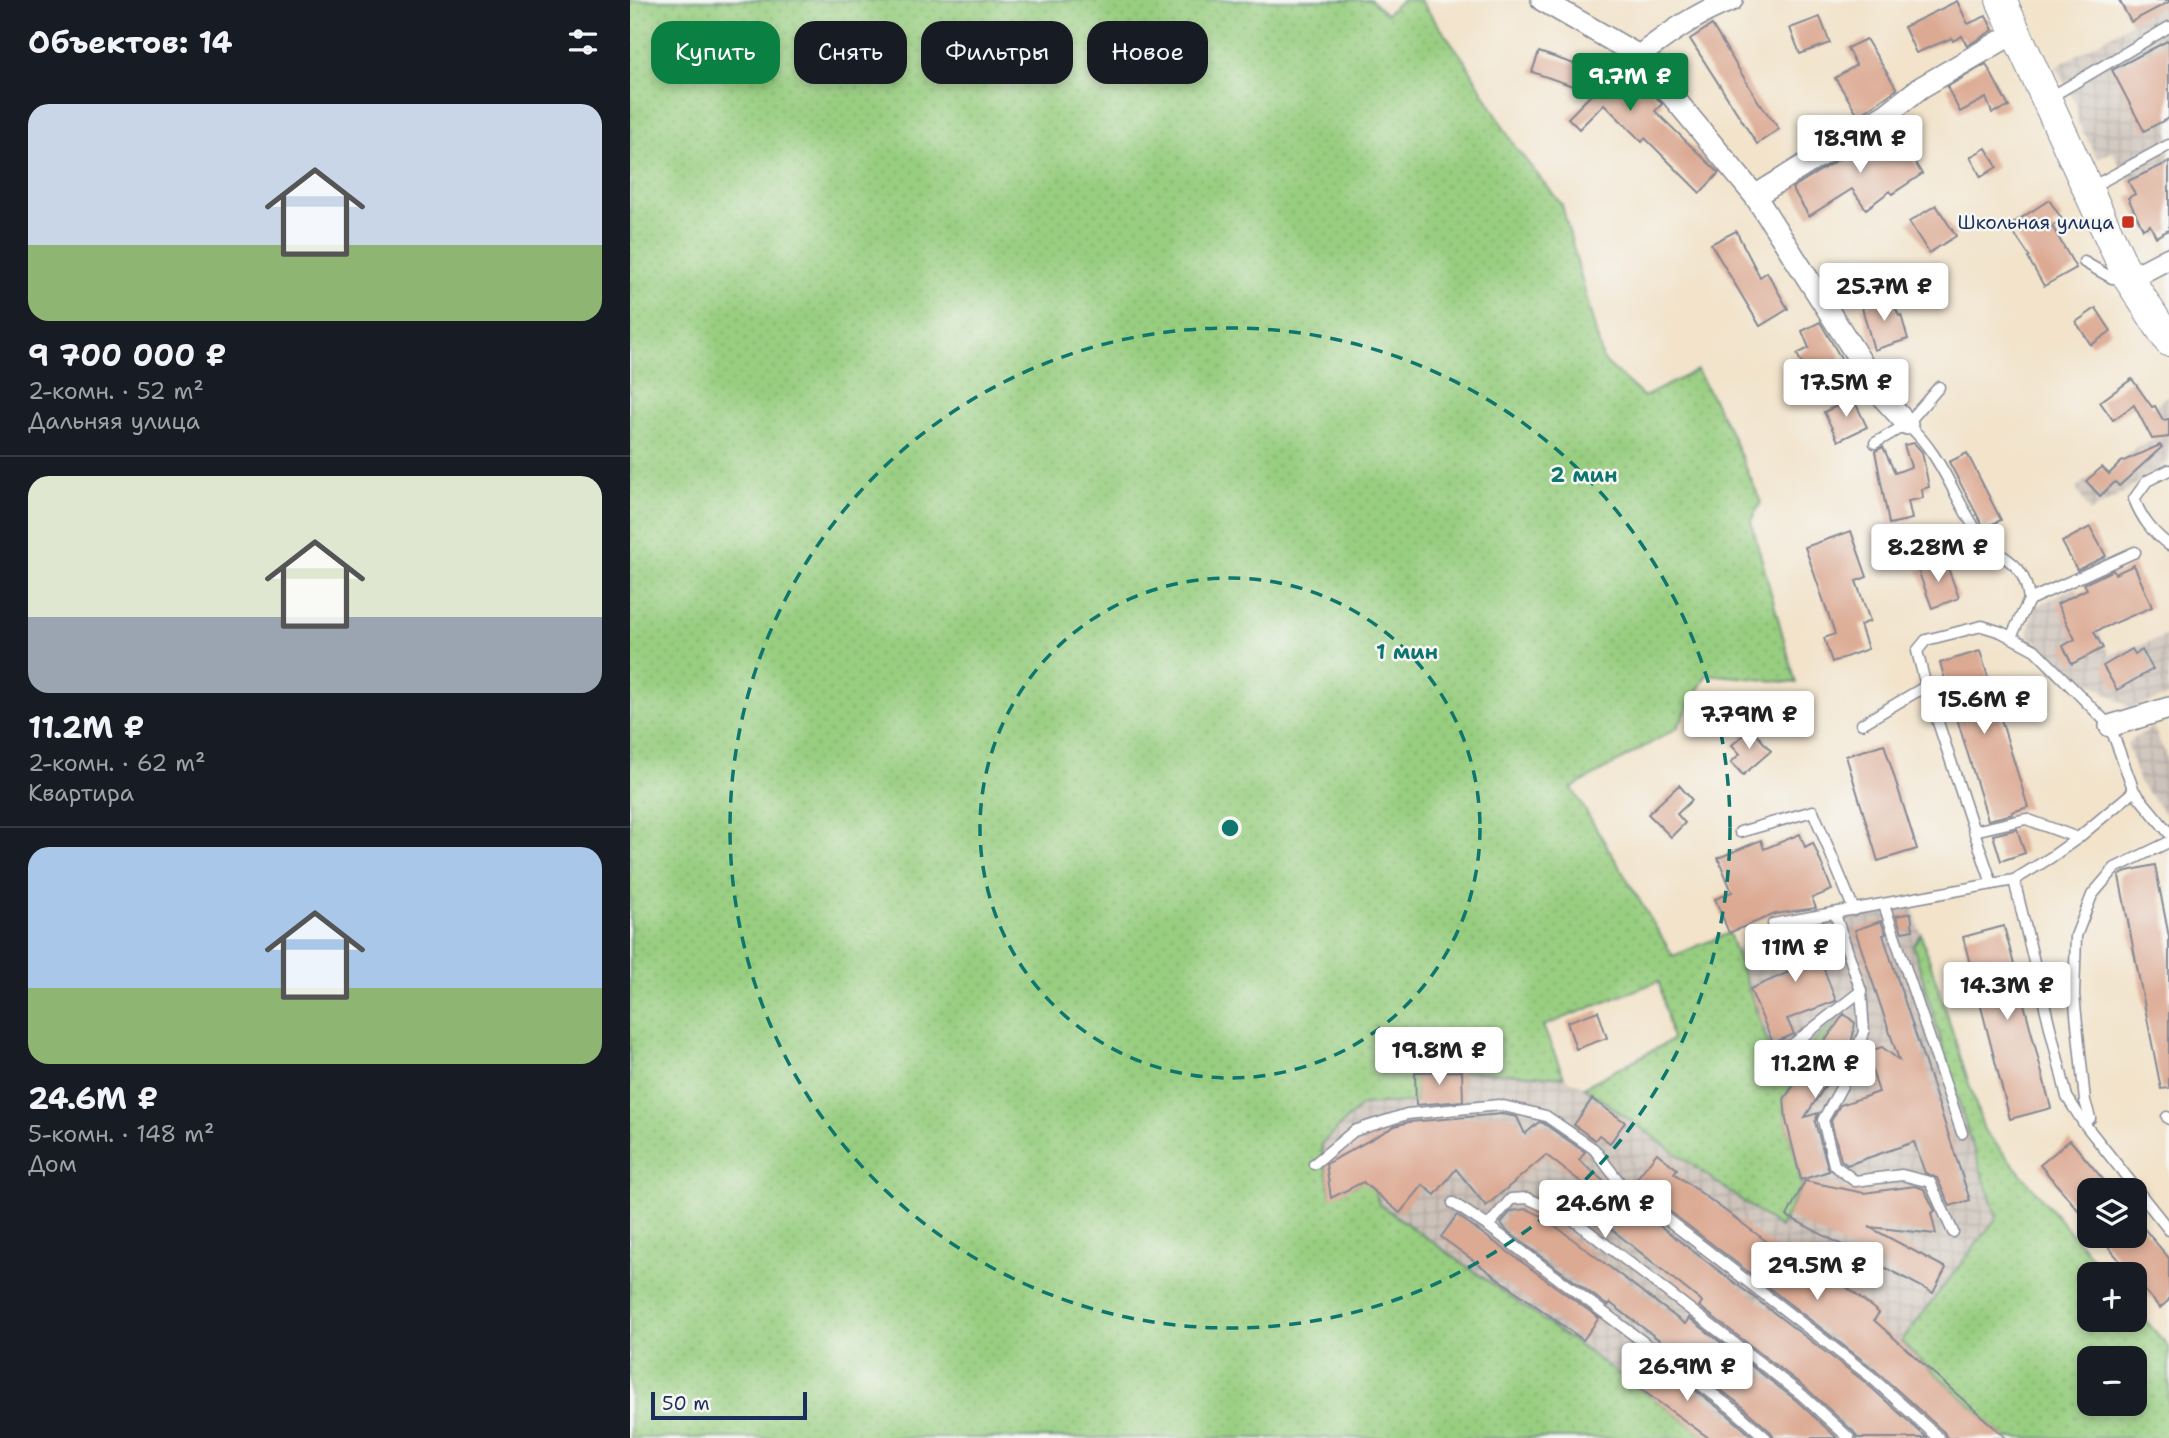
<!DOCTYPE html>
<html lang="ru">
<head>
<meta charset="utf-8">
<style>
  body { margin:0; font-family:"Shantell Sans",sans-serif; background:#20242c; color:#f1f3f6; height:100vh; display:flex; flex-direction:column; font-size:26px; white-space:nowrap }
  * { box-sizing:border-box; margin:0 }
  p { font-size:23px; color:#9ea1a6 }
  .icon { flex:none; width:38px; height:38px; fill:none; stroke:currentColor; stroke-width:2; stroke-linecap:round; stroke-linejoin:round }
  .map { position:relative; flex:1; overflow:hidden }
  .sheet { display:flex; flex-direction:column; background:#171b24; width:630px }
  .sheet>* { flex:none }
  .hud { position:absolute; left:21px; top:21px; width:665px; height:63px; display:flex; gap:14px }
  .tools { position:absolute; left:1447px; top:1178px; display:grid; gap:14px }
  .tools a { display:grid; place-items:center; width:70px; height:70px; border-radius:14px; background:#171b24; box-shadow:0 4px 10px #0003; font-size:35px }
  .scale { position:absolute; left:21px; bottom:18px; width:156px; box-sizing:border-box; padding-left:7px; border:4px solid #1b2f5e; border-top:0; font-size:19px; line-height:24px; white-space:nowrap; color:#1b2f5e; -webkit-text-stroke:5px #f6f6f2; paint-order:stroke }
  .price { position:absolute; translate:-50% -60px; padding:0 16px; border-radius:7px; background:#fff; color:#222; font-size:23px; line-height:46px; filter:drop-shadow(0 2px 4px #0008) }
  .price::after { content:''; position:absolute; left:50%; top:42px; width:21px; height:16px; margin-left:-10px; background:inherit; clip-path:polygon(0 0,100% 0,50% 100%) }
  .price.current { background:#0b8043; color:#fff }
  ul { padding:0; list-style:none }
  li { display:grid; align-content:center; gap:14px; height:371px; padding:0 28px }
  li+li { border-top:2px solid #363941 }
  li span { display:grid; place-items:center; height:217px; border-radius:21px; color:#555 }
  li>.icon { margin-inline-start:auto }
  span .icon { width:126px; height:126px; fill:#fffc; stroke-width:1 }
  li b { font-size:30px }
  h2 { display:flex; justify-content:space-between; align-items:center; height:84px; padding:0 28px; font-size:30px }
  .chip { padding:0 24px; border-radius:21px; background:#171b24; box-shadow:0 4px 10px #0003; font-size:24px; line-height:63px }
  .chip.current { background:#0b8043; color:#fff }
  main { display:flex; flex:1; min-height:0 }
  .map>svg:first-child { display:block }
</style>
</head>
<body>
<main>
<section class="sheet">
<h2>Объектов: 14<svg class="icon" aria-label="filters" viewBox="0 0 24 24"><path d="M4 7h16M4 17h16"/><circle cx="9" cy="7" r="2"/><circle cx="15" cy="17" r="2"/></svg></h2>
<ul>
<li><span style="background:linear-gradient(#c9d6e8 65%,#8fb573 0)"><svg class="icon" aria-label="home" viewBox="0 0 24 24"><path d="M3 11l9-7 9 7M6 9v11h12V9"/></svg></span><div><b>9 700 000 ₽</b><p>2-комн. · 52 m²</p><p>Дальняя улица</p></div></li>
<li><span style="background:linear-gradient(#dfe7d0 65%,#9aa5b1 0)"><svg class="icon" aria-label="home" viewBox="0 0 24 24"><path d="M3 11l9-7 9 7M6 9v11h12V9"/></svg></span><div><b>11.2M ₽</b><p>2-комн. · 62 m²</p><p>Квартира</p></div></li>
<li><span style="background:linear-gradient(#a9c7e8 65%,#8fb573 0)"><svg class="icon" aria-label="home" viewBox="0 0 24 24"><path d="M3 11l9-7 9 7M6 9v11h12V9"/></svg></span><div><b>24.6M ₽</b><p>5-комн. · 148 m²</p><p>Дом</p></div></li>
</ul>
</section>
<div class="map">
<svg width="1539" height="1438" viewBox="0 0 1539 1438">
  <defs>
    <pattern id="industrial-grid" width="8" height="8" patternUnits="userSpaceOnUse" patternTransform="scale(1.75)"><rect width="8" height="8" fill="#cdc2b9"/><path d="M0 4h8M4 0v8" fill="none" stroke="#afa7a1"/></pattern>
    <pattern id="grass-dots" width="8" height="8" patternUnits="userSpaceOnUse" patternTransform="scale(1.75)"><rect width="8" height="8" fill="#98ce80"/><path d="M2 2h.1M6 6h.1" fill="none" stroke="#82b171" stroke-width="1.8" stroke-linecap="round"/></pattern>
  </defs>
  <rect width="100%" height="100%" fill="#f6f6f2"/>
  <filter id="ink" filterUnits="userSpaceOnUse"><feTurbulence type="fractalNoise" baseFrequency=".0143" numOctaves="2"/><feDisplacementMap in="SourceGraphic" scale="14" xChannelSelector="R" yChannelSelector="G"/><feConvolveMatrix kernelMatrix="1 2 1 2 8 2 1 2 1" color-interpolation-filters="sRGB"/></filter>
  <filter id="wash" filterUnits="userSpaceOnUse"><feTurbulence type="fractalNoise" baseFrequency=".00686" numOctaves="4" result="noise"/><feDisplacementMap in="SourceGraphic" scale="28" xChannelSelector="R" yChannelSelector="G"/><feGaussianBlur stdDeviation="1.57" result="paint"/><feColorMatrix in="noise" values="0 0 0 0 0 0 0 0 0 0 0 0 0 0 0 0 0 1.4 0 .05"/><feComposite in="paint" operator="in"/></filter>
  <g filter="url(#wash)">
    <rect width="100%" height="100%" fill="#f2e3ca"/>
    <!-- industrial -->
    <g fill="url(#industrial-grid)">
      <path d="M1489 0H1539V165L1537 163 1498 181 1483 152 1467 158 1448 122 1446 104 1426 67 1501 23Z"/>
      <path d="M1539 394V461L1490 495 1460 512 1446 488 1472 467 1479 473 1507 446 1535 437 1532 420 1525 406Z"/>
      <path d="M1446 587 1480 655 1539 635V696L1500 708 1437 668 1398 635 1404 607Z"/>
      <path d="M1523 727 1539 762V819L1509 782 1497 743Z"/>
      <path d="M1282 905 1291 934 1283 946 1339 1136 1367 1217 1271 1342 1376 1438H1079L749 1204 740 1178 701 1198 691 1144 732 1105 786 1102 785 1072 832 1071 934 1077 954 1087 1150 1228 1156 1120 1154 1099 1209 1017 1175 1051 1147 1069 1106 949 1169 925Z"/>
    </g>
    <!-- grass -->
    <g fill="url(#grass-dots)" stroke="#5a7e6f" stroke-width="2" fill-rule="evenodd">
      <path d="M0 0H741L756 14 772 0H790L835 61 885 147 932 205 973 360 1014 397 1067 370 1098 427 1131 502 1121 521 1166 683 1077 674 1047 728 942 788 1043 956 1099 933 1147 1069 1175 1051 1213 1013 1154 1099 1156 1120 1172 1185 1150 1228 954 1087 1042 1040 1029 981 913 1026 934 1077 833 1071 786 1072V1102L732 1105 691 1144 701 1197 740 1178 749 1204 1079 1438H0Z"/>
      <path d="M1291 934 1354 1130 1476 1274H1460V1320H1505V1309L1539 1347V1438H1376L1271 1342 1367 1217 1339 1136 1283 945ZM1460 1358H1505V1404H1460Z"/>
    </g>
    <g id="blocks">
      <!-- building -->
      <g fill="#dca992">
        <path d="M1489 0H1539V2L1501 22Z"/>
        <path d="M1327 1 1338 24 1356 16 1363 30 1337 46 1332 36 1323 41 1322 38 1286 53 1274 27Z"/>
        <path d="M1190 17 1200 43 1170 54 1160 28Z"/>
        <path d="M1082 25 1128 101 1149 129 1127 144 1060 39Z"/>
        <path d="M1236 39 1267 89 1229 116 1205 78 1226 65 1217 48Z"/>
        <path d="M1539 40V118L1514 131 1482 70Z"/>
        <path d="M909 52 979 76 984 71 991 79 1002 68 1032 104 1025 111 1089 173 1070 193 1015 138 1012 142 974 104 949 129 938 118 963 93 902 72Z"/>
        <path d="M1356 64 1379 107 1362 113 1356 98 1330 112 1317 87Z"/>
        <path d="M1256 130 1268 150 1275 146 1292 174 1262 194 1260 191 1236 209 1222 189 1179 216 1162 188Z"/>
        <path d="M1356 148 1367 167 1351 177 1340 157Z"/>
        <path d="M1539 162V230L1526 237 1520 225 1513 229 1498 198 1505 194 1498 181Z"/>
        <path d="M1419 200 1432 219 1422 226 1446 268 1414 286 1398 258 1400 257 1379 226Z"/>
        <path d="M1306 205 1326 236 1299 253 1279 222Z"/>
        <path d="M1106 231 1130 277 1137 272 1158 309 1130 326 1081 244Z"/>
        <path d="M1260 295 1269 316 1271 315 1278 339 1244 350 1232 308Z"/>
        <path d="M1466 308 1481 331 1461 345 1446 322Z"/>
        <path d="M1190 322 1216 367 1181 383 1167 354 1179 348 1172 331Z"/>
        <path d="M1502 379 1522 407 1525 406 1533 420 1539 419V437L1522 439 1504 405 1483 420 1470 402Z"/>
        <path d="M1223 398 1237 427 1208 441 1194 412Z"/>
        <path d="M1284 443 1292 452 1299 487 1292 489 1293 498 1278 501 1282 519 1259 524 1245 451 1253 447 1265 473 1281 467 1274 445Z"/>
        <path d="M1530 445 1532 447 1489 486 1485 482 1470 496 1456 481 1472 467 1479 474 1491 462Z"/>
        <path d="M1337 453 1371 520 1354 528 1319 462Z"/>
        <path d="M1460 527 1476 556 1447 570 1432 542Z"/>
        <path d="M1221 531 1237 577 1226 581 1240 621 1230 625 1238 649 1202 662 1194 638 1205 634 1175 547Z"/>
        <path d="M1315 560 1329 598 1302 608 1288 570Z"/>
        <path d="M1504 565 1522 607 1464 632 1473 648 1442 664 1433 646 1445 639 1427 604 1457 589 1454 584 1483 570 1485 574Z"/>
        <path d="M1502 649 1505 654 1512 650 1523 669 1487 690 1473 666Z"/>
        <path d="M1350 651 1398 807 1382 812 1383 814 1358 820 1310 663Z"/>
        <path d="M1121 728 1141 751 1113 775 1101 762 1110 754 1102 745Z"/>
        <path d="M1254 744 1287 849 1248 861 1216 756Z"/>
        <path d="M1049 785 1062 800 1047 814 1055 823 1041 837 1018 814Z"/>
        <path d="M1387 829 1395 853 1371 861 1363 835Z"/>
        <path d="M1170 834 1175 847 1183 843 1202 890 1182 898 1186 908 1145 914 1099 933 1085 899 1102 892 1088 858 1131 840 1134 849Z"/>
        <path d="M1525 865 1539 937V1088L1531 1089 1489 876 1497 871Z"/>
        <path d="M1281 913 1283 930 1272 932 1266 916Z"/>
        <path d="M1251 921 1256 934 1253 935 1340 1200 1320 1206 1307 1178 1295 1173 1284 1142 1217 1165 1211 1160 1201 1121 1210 1105 1249 1092 1236 1052 1252 1047 1269 1060 1225 930Z"/>
        <path d="M1191 923 1197 938 1184 943 1206 1001 1157 1019 1164 1034 1143 1043 1120 989 1166 969 1152 930Z"/>
        <path d="M1374 926 1421 1108 1380 1119 1333 937Z"/>
        <path d="M968 1011 977 1038 946 1049 937 1022Z"/>
        <path d="M1214 1014 1225 1023 1222 1040 1218 1051 1175 1117 1188 1113 1185 1122 1199 1171 1171 1180 1156 1120 1154 1099Z"/>
        <path d="M832 1071 833 1101 786 1105 785 1072Z"/>
        <path d="M962 1099 995 1122 980 1143 969 1135 965 1140 944 1125Z"/>
        <path d="M872 1114 887 1117 895 1134 909 1122 913 1123 955 1152 949 1160 992 1197 1235 1382 1297 1438H1227L1224 1432 1177 1389 1069 1306 1072 1302 949 1203 960 1189 916 1155 856 1206 826 1169 805 1195 793 1185 770 1213 733 1182 701 1198 696 1164 765 1126 779 1122Z"/>
        <path d="M1440 1140 1482 1190H1460V1224L1410 1165Z"/>
        <path d="M1027 1153 1047 1169 1044 1173 1147 1249 1210 1282 1249 1313 1244 1320 1376 1438H1317L1314 1432 1245 1370 1003 1183Z"/>
        <path d="M1175 1181 1234 1193 1285 1186 1294 1189 1305 1211 1301 1213 1306 1234 1239 1227 1316 1268 1303 1293 1157 1216Z"/>
        <path d="M897 1209 912 1216 1055 1324 1059 1318 1167 1401 1207 1438H1144L1141 1432 1108 1403 1030 1345 1032 1342 980 1303 978 1306 877 1231 871 1223 881 1211Z"/>
        <path d="M827 1215 969 1318 953 1340 811 1237Z"/>
        <path d="M1505 1218 1539 1258V1300L1530 1308 1505 1279V1274H1501L1469 1236H1505Z"/>
        <path d="M1021 1357 1098 1415 1124 1438H1079L1002 1383Z"/>
      </g>
    </g>
  </g>
  <g filter="url(#ink)">
    <use href="#blocks" fill-opacity="0" stroke="#868994" stroke-width="2"/>
    <g fill="none" stroke-linecap="round" stroke-linejoin="round">
      <!-- lane casing -->
      <g stroke="#868994" stroke-width="13">
        <g id="lane">
          <path d="M1419 98 1539 27"/>
          <path d="M1460 188 1539 145"/>
          <path d="M1454 262 1482 278 1496 279"/>
          <path d="M1277 424C1312 455 1323 496 1348 533 1367 562 1394 554 1399 600"/>
          <path d="M1245 443 1277 424 1309 387"/>
          <path d="M1539 470 1517 481 1504 499C1512 519 1522 532 1539 545"/>
          <path d="M1381 637 1399 600 1505 552"/>
          <path d="M1232 724 1296 686"/>
          <path d="M1504 791 1448 838 1396 819 1344 831 1296 686 1287 651 1296 640 1352 626 1371 632 1405 650 1480 726 1504 791 1539 833"/>
          <path d="M1344 831 1362 884"/>
          <path d="M1110 832 1183 811 1224 910"/>
          <path d="M1384 880 1437 1097 1453 1122 1539 1230"/>
          <path d="M1254 905 1332 1133"/>
          <path d="M1205 914 1231 991 1234 1032 1213 1084 1193 1120 1204 1165 1225 1181 1272 1175 1300 1182 1323 1232"/>
          <path d="M1143 924 1384 880 1420 858 1448 838"/>
          <path d="M1144 1059 1231 991"/>
          <path d="M1537 1117 1539 1119"/>
          <path d="M1453 1122 1460 1118 1455 1101 1444 995 1446 936 1462 895 1485 868 1539 842"/>
          <path d="M684 1164 724 1131 777 1114 869 1105 916 1116 964 1149 990 1183 1240 1376 1309 1438"/>
          <path d="M823 1203 858 1226 881 1199 897 1198 941 1218 1172 1395 1219 1438"/>
          <path d="M858 1226 1103 1409 1136 1438"/>
        </g>
      </g>
      <!-- street casing -->
      <g stroke="#868994" stroke-width="24">
        <g id="street">
          <path d="M912 0 1009 56 1125 196 1256 401 1277 424"/>
          <path d="M1009 56C1038 34 1067 13 1102 0"/>
          <path d="M1125 196 1257 114 1290 88 1386 32"/>
          <path d="M1499 279 1539 258"/>
          <path d="M1480 726 1539 708"/>
        </g>
      </g>
      <!-- secondary casing -->
      <g stroke="#868994" stroke-width="32">
        <path id="secondary" d="M1371 0 1499 279 1539 341"/>
      </g>
      <!-- lane -->
      <use href="#lane" stroke="#fff" stroke-width="10"/>
      <!-- street -->
      <use href="#street" stroke="#fff" stroke-width="21"/>
      <!-- secondary -->
      <use href="#secondary" stroke="#fff" stroke-width="30"/>
    </g>
  </g>
  <!-- distance rings -->
  <g fill="none" stroke="#0f766e" stroke-width="3.5" stroke-dasharray="12 9">
    <circle cx="600" cy="828" r="250"/>
    <circle cx="600" cy="828" r="500"/>
  </g>
  <!-- markers -->
  <rect fill="#c8321e" stroke="#f6f6f2" stroke-width="2.5" x="1491" y="215" width="14" height="14" rx="3.5"/>
  <g text-anchor="middle" dominant-baseline="central" stroke-width="5" stroke-linejoin="round" paint-order="stroke">
    <!-- poi labels -->
    <g font-size="19" fill="#1b2f5e" stroke="#f6f6f2" text-anchor="end">
      <text x="1484" y="222">Школьная улица</text>
    </g>
  </g>
  <circle cx="600" cy="828" r="10" fill="#0f766e" stroke="#f6f6f2" stroke-width="3.5"/>
  <g font-size="21" text-anchor="middle" font-weight="bold" fill="#0f766e" stroke="#f6f6f2" stroke-width="5" stroke-linejoin="round" paint-order="stroke">
    <text x="954" y="482">2 мин</text>
    <text x="777" y="659">1 мин</text>
  </g>
</svg>
<div class="tools">
<a><svg class="icon" aria-label="layers" viewBox="0 0 24 24"><path d="M12 4l9 5-9 5-9-5zM3 14l9 5 9-5"/></svg></a>
<a>+</a>
<a>−</a>
</div>
<div class="scale">50 m</div>
<b class="price current" style="left:1000px;top:113px">9.7M ₽</b>
<b class="price" style="left:1230px;top:175px">18.9M ₽</b>
<b class="price" style="left:1254px;top:323px">25.7M ₽</b>
<b class="price" style="left:1216px;top:419px">17.5M ₽</b>
<b class="price" style="left:1308px;top:584px">8.28M ₽</b>
<b class="price" style="left:1354px;top:736px">15.6M ₽</b>
<b class="price" style="left:1119px;top:751px">7.79M ₽</b>
<b class="price" style="left:1165px;top:984px">11M ₽</b>
<b class="price" style="left:1377px;top:1022px">14.3M ₽</b>
<b class="price" style="left:809px;top:1087px">19.8M ₽</b>
<b class="price" style="left:1185px;top:1100px">11.2M ₽</b>
<b class="price" style="left:975px;top:1240px">24.6M ₽</b>
<b class="price" style="left:1187px;top:1302px">29.5M ₽</b>
<b class="price" style="left:1057px;top:1403px">26.9M ₽</b>
<div class="hud">
<a class="chip current">Купить</a>
<a class="chip">Снять</a>
<a class="chip">Фильтры</a>
<a class="chip">Новое</a>
</div>
</div>
</main>
</body>
</html>
